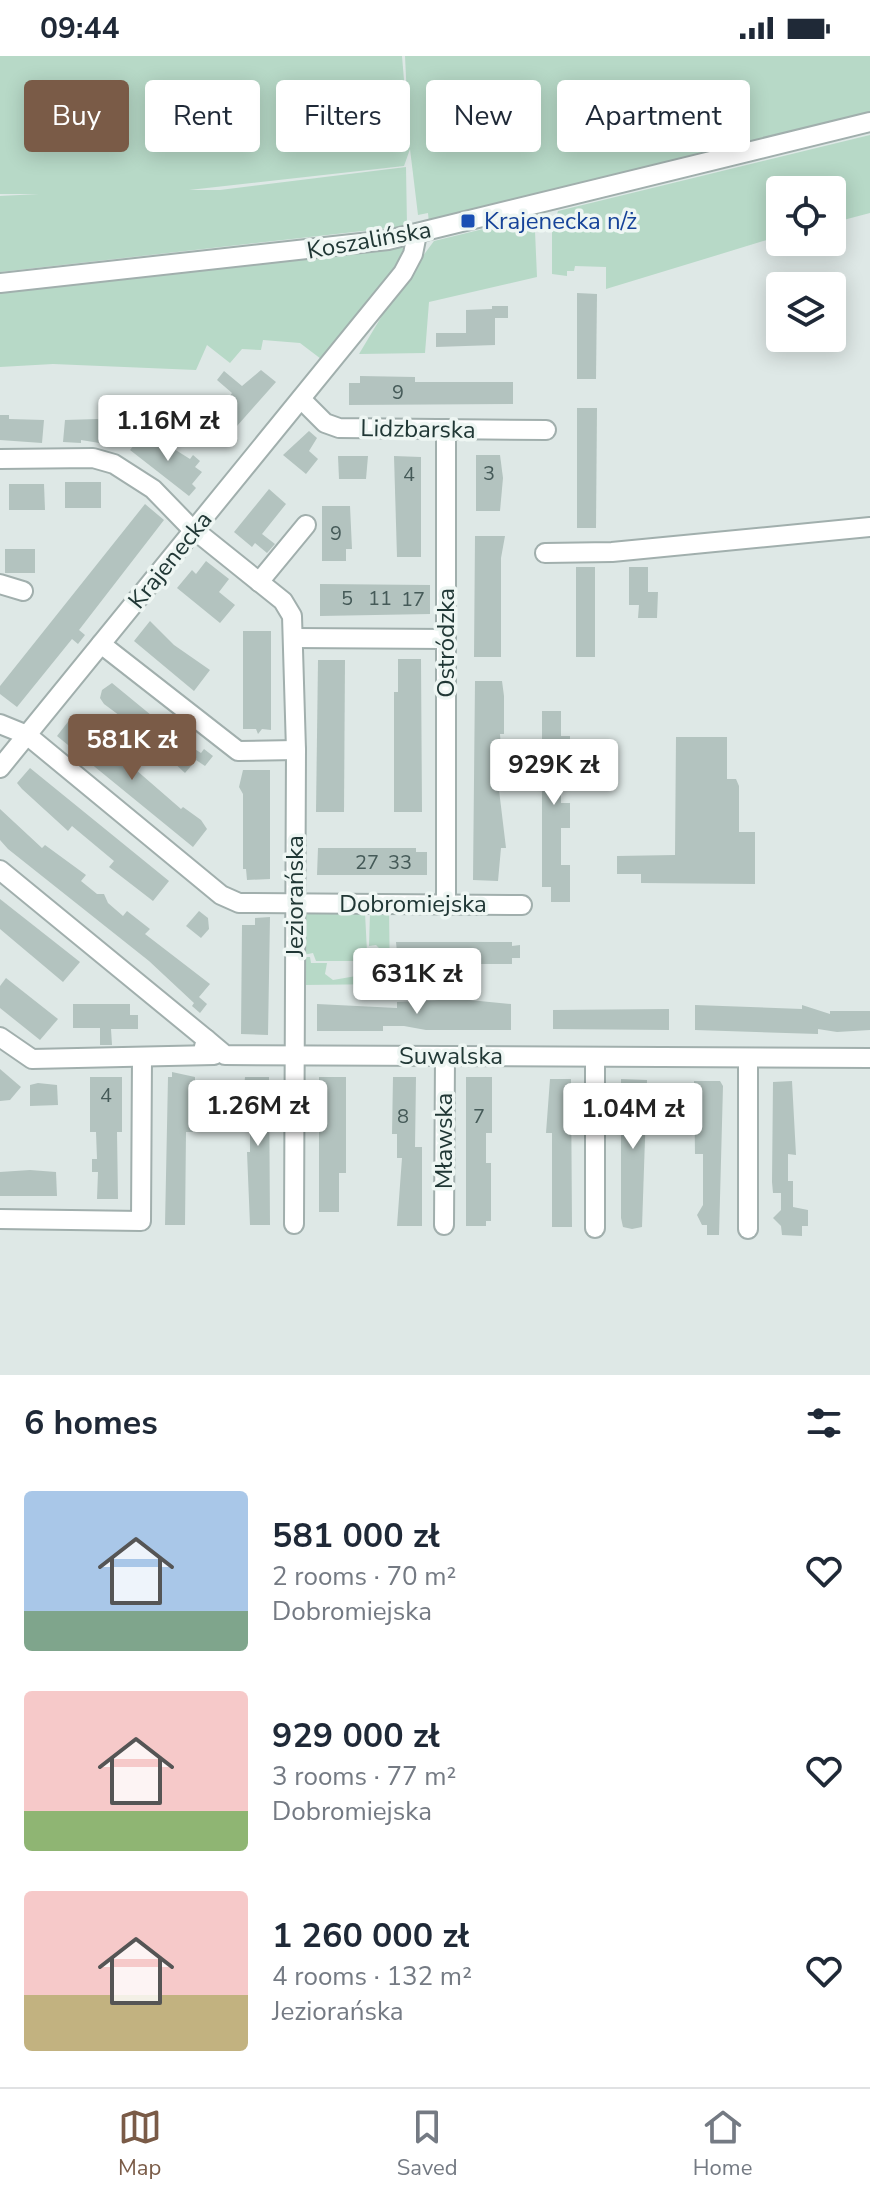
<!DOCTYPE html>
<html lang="en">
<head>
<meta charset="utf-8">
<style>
  body { margin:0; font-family:"Nunito Sans",sans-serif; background:#f6f6f7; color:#1f2937; height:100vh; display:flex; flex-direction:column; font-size:30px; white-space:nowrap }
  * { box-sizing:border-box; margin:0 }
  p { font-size:26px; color:#747a83 }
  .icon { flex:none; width:44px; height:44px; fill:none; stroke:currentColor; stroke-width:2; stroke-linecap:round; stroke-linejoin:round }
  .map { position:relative; height:1319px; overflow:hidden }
  .panel { display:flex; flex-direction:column; background:#fff; flex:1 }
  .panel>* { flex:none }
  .banner { position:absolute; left:24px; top:24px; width:822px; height:72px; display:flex; gap:16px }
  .buttons { position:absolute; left:766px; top:120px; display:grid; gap:16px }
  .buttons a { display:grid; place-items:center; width:80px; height:80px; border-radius:8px; background:#fff; box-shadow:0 4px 20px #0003; font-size:40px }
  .price { position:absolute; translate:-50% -68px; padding:0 18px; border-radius:8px; background:#fff; color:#222; font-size:26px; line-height:52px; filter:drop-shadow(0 2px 4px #0008) }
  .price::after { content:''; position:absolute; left:50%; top:48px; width:24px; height:18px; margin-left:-12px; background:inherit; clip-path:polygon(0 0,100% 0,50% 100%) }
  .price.on { background:#7a5b47; color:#fff }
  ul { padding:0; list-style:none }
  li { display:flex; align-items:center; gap:24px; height:200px; padding:0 24px }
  li span { display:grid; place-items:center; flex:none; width:224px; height:160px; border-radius:8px; color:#555 }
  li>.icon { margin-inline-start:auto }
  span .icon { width:96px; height:96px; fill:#fffc; stroke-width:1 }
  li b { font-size:34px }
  h2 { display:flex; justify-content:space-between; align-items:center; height:96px; padding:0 24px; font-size:34px }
  .chip { padding:0 28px; border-radius:8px; background:#fff; box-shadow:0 4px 20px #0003; font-size:28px; line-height:72px }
  .chip.on { background:#7a5b47; color:#fff }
  .status { display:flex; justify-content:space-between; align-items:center; height:56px; padding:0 40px; background:#fff; direction:ltr }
  .status svg { height:22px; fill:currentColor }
  .tab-bar { display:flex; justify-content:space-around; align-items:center; height:112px; border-top:2px solid #e0e1e3; background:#fff; font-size:22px; color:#747a83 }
  .tab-bar a { display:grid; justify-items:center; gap:4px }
  .tab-bar .on { color:#7a5b47 }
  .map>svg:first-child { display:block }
</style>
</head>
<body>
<div class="status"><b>09:44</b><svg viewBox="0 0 49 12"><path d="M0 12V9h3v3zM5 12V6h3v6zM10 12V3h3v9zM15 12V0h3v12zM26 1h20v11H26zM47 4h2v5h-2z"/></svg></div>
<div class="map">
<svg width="870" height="1319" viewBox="0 0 870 1319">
  <rect width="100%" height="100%" fill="#dee8e6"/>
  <!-- green -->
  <g fill="#b7d9c7">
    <path d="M0 0H402L409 84 405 0H870V57L429 167 428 157 418 159 410 93 404 110 189 134H220L406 111 407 170 0 216V140L39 138H0Z"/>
    <path d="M870 79V157L832 167V134H780V180L606 233V211L575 210 574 215H567V220L552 218V174L558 155Z"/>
    <path d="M516 165 535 175 537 221 429 246 425 297 359 298 383 258H380L434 185Z"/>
    <path d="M398 188 409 198 325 306 300 287 263 284 261 294 242 293 230 307 207 289 196 314 53 308 0 311V232Z"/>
    <path d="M389 852 390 928 303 929V901H310L311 907H327L325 918 333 924 362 919 374 923 382 915 376 902 381 894 376 889 369 890 370 857Z"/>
    <path d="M308 855 365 857 367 896 358 905H316L313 897 303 899V857Z"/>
  </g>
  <!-- building -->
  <g fill="#b3c3bf">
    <path d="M577 237 597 238 596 323H577Z"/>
    <path d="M492 250H508V262H495V289L436 291V277H466V254L492 253Z"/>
    <path d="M261 314 276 326 229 379 212 366 232 337 217 324 224 315 242 330Z"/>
    <path d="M360 320 415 321V326H513V348L349 349V327H360Z"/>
    <path d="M577 352H597L596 472H577Z"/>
    <path d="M0 359H9V363L44 364 42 387 0 384Z"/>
    <path d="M97 363 127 368 124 391 81 384V387L63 386 65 364Z"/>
    <path d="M309 375 317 382 309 395 318 403 306 418 283 399Z"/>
    <path d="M145 376 172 395 174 393 190 403 193 399 200 405 195 411 202 416 192 428 196 432 189 440 130 394Z"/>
    <path d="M476 399H500L503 422 500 455H476Z"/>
    <path d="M338 400H368L366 423H339Z"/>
    <path d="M394 400 421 401V501H397Z"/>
    <rect x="65" y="426" width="36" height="26"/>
    <path d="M9 428H44L45 454H9Z"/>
    <path d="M269 433 286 448 262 478 275 488 267 497 255 487 252 491 234 476Z"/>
    <path d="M145 448 164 464 79 574 85 579 78 588 72 583 17 651 0 638V630Z"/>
    <path d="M322 450H350L352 493H346V505H322Z"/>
    <path d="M475 480H505L501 502V601H474Z"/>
    <rect x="5" y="493" width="30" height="24"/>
    <path d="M206 505 229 523 219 536 235 549 220 567 177 532 192 514 196 518Z"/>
    <rect x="576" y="511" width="19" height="90"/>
    <path d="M629 511H648V536H658L657 562H638L639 549H629Z"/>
    <path d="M320 528 430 529V558L320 560Z"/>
    <path d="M150 565 174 589 210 614 194 635 134 585Z"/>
    <path d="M243 575H271V674L262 673 258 678 256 673H243Z"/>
    <path d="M398 603H421L422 756H394V636H398Z"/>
    <path d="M318 604H345L344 756H316Z"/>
    <path d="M475 625H502L504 640V678H500L504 734H499L506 792H501L498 825 473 824Z"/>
    <path d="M112 627 185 687 201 697 204 693 213 700 205 710 196 704 185 717 139 674 104 648 100 642 102 634Z"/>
    <path d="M542 655H561V680H570V706H561V747H570V772H561V809H570V846H551V831H542Z"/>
    <path d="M71 662 90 674 181 753 183 751 201 764 207 773 193 791 57 680Z"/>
    <path d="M676 681H727V723H736L739 730V776H755V828L641 827V818H617V800L675 799Z"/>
    <path d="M30 712 169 825 153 845 109 811 114 805 72 770 68 775 22 733 17 727Z"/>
    <path d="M243 714H270V823L247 824 246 813H243V738L239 731Z"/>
    <path d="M0 753 42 792 45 789 86 819 81 825 97 838H104L108 847 123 860 127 855 150 873 145 878 210 928 199 941 207 948 200 957 192 950 194 947 149 905 8 793 0 784Z"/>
    <path d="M318 792H416V796H427V819H317Z"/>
    <path d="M0 843 80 906 63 926 0 873Z"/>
    <path d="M199 855 208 862 209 873 201 882 186 870Z"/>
    <path d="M270 861 268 979 241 978 242 869H255V862Z"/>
    <path d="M396 886H512V890L520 889V902H512V908H410V917H399Z"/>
    <path d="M6 922 58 963 40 984 0 952V930Z"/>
    <path d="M459 943 511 948V974H426L404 970H383V975H317V948L397 952V946Z"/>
    <path d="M73 948H130V959H138V973H111L112 989H100V972H73Z"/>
    <path d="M695 949 802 953V949L830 958V955H870V974L837 976 818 973V978L695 974Z"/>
    <path d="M669 953V974L553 973V954Z"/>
    <path d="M0 1013 21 1031 10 1044 0 1045Z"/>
    <path d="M172 1016 195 1021V1076H186L185 1169H165L168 1021H172Z"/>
    <path d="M90 1021H122V1076H117L118 1143H97L98 1116H92V1103H97L96 1076H90Z"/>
    <path d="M245 1021H269L270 1169H250L247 1096H250V1076H246V1054H242Z"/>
    <path d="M319 1021H346V1117H339V1156H319Z"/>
    <path d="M393 1021H416L415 1091H422V1170H397L402 1102H397V1078H392Z"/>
    <path d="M466 1021H492V1077H486V1107H491V1165H486V1170H466Z"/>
    <path d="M550 1023H571L572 1171H552V1077H546Z"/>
    <path d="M621 1023 647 1024 642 1171 632 1173 623 1171 621 1162Z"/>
    <path d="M694 1025H720L723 1030 719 1179H707V1169H702L697 1159 703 1149V1098H695Z"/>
    <path d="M792 1025 796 1099 788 1098V1125H793V1151L808 1154V1170H802V1180L782 1179 781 1170 773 1162 781 1154V1137H773L772 1126 773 1026Z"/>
    <path d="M38 1027 57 1029 58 1049 30 1050V1029Z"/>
    <path d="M30 1114 56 1116 57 1140H0V1116Z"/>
  </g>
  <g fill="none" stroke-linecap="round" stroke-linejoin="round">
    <!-- minor casing -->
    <g stroke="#a1afad" stroke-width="22">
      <g id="minor">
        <path d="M0 227 388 184 870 66"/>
        <path d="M301 343 325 367 339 372 546 374"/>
        <path d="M0 403 93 402 114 408 153 433 187 468 283 545 292 560 296 694 294 1168"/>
        <path d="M545 497 612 496 870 471"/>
        <path d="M259 526 306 469"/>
        <path d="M0 528 23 535"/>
        <path d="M295 582 446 583"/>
        <path d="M101 588 238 695 296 694"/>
        <path d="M0 668 27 679 221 839 239 847 522 849"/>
        <path d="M0 712 403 217 413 198 417 178"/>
        <path d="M0 814 206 983 202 999"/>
        <path d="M446 848V373"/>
        <path d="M0 981 32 1003 214 999"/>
        <path d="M206 983 225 999 870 1002"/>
        <path d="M0 1163 141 1165 142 1002"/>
        <path d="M444 1169 445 1000"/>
        <path d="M595 1172V1001"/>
        <path d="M748 1173V1002"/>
      </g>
    </g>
    <!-- minor -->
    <use href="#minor" stroke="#fff" stroke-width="18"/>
  </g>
  <!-- markers -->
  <rect fill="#1a4fb4" stroke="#eef6f3" stroke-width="3" x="460" y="157" width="16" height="16" rx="4"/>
  <g text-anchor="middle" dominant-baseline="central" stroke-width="7" stroke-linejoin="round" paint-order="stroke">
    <!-- number labels -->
    <g font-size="20" fill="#455a58">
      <text x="398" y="336">9</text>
      <text x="489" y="417">3</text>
      <text x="409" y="418">4</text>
      <text x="336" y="477">9</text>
      <text x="347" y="542">5</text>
      <text x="380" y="542">11</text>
      <text x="413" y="543">17</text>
      <text x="367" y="806">27</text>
      <text x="400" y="806">33</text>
      <text x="106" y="1039">4</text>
      <text x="403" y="1060">8</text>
      <text x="479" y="1060">7</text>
    </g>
    <!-- transit labels -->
    <g font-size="24" fill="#164399" stroke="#eef6f3" text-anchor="start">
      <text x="484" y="165">Krajenecka n/ż</text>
    </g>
    <!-- street labels -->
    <g font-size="24" fill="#203735" stroke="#eef6f3">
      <text transform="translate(369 184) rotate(-10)">Koszalińska</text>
      <text transform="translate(418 373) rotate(1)">Lidzbarska</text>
      <text transform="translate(170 504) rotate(-51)">Krajenecka</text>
      <text transform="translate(446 587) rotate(-90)">Ostródzka</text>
      <text transform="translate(295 840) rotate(-90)">Jeziorańska</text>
      <text x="413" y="848">Dobromiejska</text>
      <text x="451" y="1000">Suwalska</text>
      <text transform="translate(444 1085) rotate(-90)">Mławska</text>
    </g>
  </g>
</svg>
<div class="buttons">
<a><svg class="icon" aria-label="locate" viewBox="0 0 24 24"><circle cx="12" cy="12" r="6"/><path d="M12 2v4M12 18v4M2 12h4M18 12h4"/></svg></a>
<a><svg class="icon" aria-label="layers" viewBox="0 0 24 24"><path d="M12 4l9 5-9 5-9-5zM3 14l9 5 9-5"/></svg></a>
</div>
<b class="price" style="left:168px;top:407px">1.16M zł</b>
<b class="price on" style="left:132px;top:726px">581K zł</b>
<b class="price" style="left:554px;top:751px">929K zł</b>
<b class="price" style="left:417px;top:960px">631K zł</b>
<b class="price" style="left:258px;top:1092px">1.26M zł</b>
<b class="price" style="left:633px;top:1095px">1.04M zł</b>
<div class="banner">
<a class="chip on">Buy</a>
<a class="chip">Rent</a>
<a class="chip">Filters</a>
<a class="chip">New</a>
<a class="chip">Apartment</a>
</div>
</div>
<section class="panel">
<h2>6 homes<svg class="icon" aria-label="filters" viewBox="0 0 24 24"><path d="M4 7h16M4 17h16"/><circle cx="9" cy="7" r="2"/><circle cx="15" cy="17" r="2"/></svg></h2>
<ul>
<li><span style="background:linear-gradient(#a9c7e8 75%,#7fa58c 0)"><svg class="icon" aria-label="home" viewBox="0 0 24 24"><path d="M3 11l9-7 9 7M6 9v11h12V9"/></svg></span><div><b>581 000 zł</b><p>2 rooms · 70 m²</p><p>Dobromiejska</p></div><svg class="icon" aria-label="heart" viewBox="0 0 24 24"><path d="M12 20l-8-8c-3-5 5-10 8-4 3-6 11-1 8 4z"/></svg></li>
<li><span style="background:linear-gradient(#f6c9c9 75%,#8fb573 0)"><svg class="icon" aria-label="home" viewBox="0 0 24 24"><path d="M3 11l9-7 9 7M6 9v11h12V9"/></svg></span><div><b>929 000 zł</b><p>3 rooms · 77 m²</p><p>Dobromiejska</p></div><svg class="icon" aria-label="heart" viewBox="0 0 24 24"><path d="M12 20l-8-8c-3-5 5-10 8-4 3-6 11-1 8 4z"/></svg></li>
<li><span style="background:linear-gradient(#f6c9c9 65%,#c2b280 0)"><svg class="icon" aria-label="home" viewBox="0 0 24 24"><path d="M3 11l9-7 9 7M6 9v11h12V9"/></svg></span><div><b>1 260 000 zł</b><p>4 rooms · 132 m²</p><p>Jeziorańska</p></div><svg class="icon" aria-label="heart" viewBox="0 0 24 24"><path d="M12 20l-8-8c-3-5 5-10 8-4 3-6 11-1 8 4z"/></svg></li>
</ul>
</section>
<nav class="tab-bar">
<a class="on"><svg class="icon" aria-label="map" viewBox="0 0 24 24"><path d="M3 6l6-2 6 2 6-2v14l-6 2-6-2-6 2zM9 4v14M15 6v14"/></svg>Map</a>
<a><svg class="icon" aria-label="saved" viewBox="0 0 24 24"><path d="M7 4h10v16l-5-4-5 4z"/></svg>Saved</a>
<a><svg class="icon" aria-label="home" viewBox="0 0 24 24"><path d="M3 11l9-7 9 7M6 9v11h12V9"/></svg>Home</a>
</nav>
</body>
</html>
